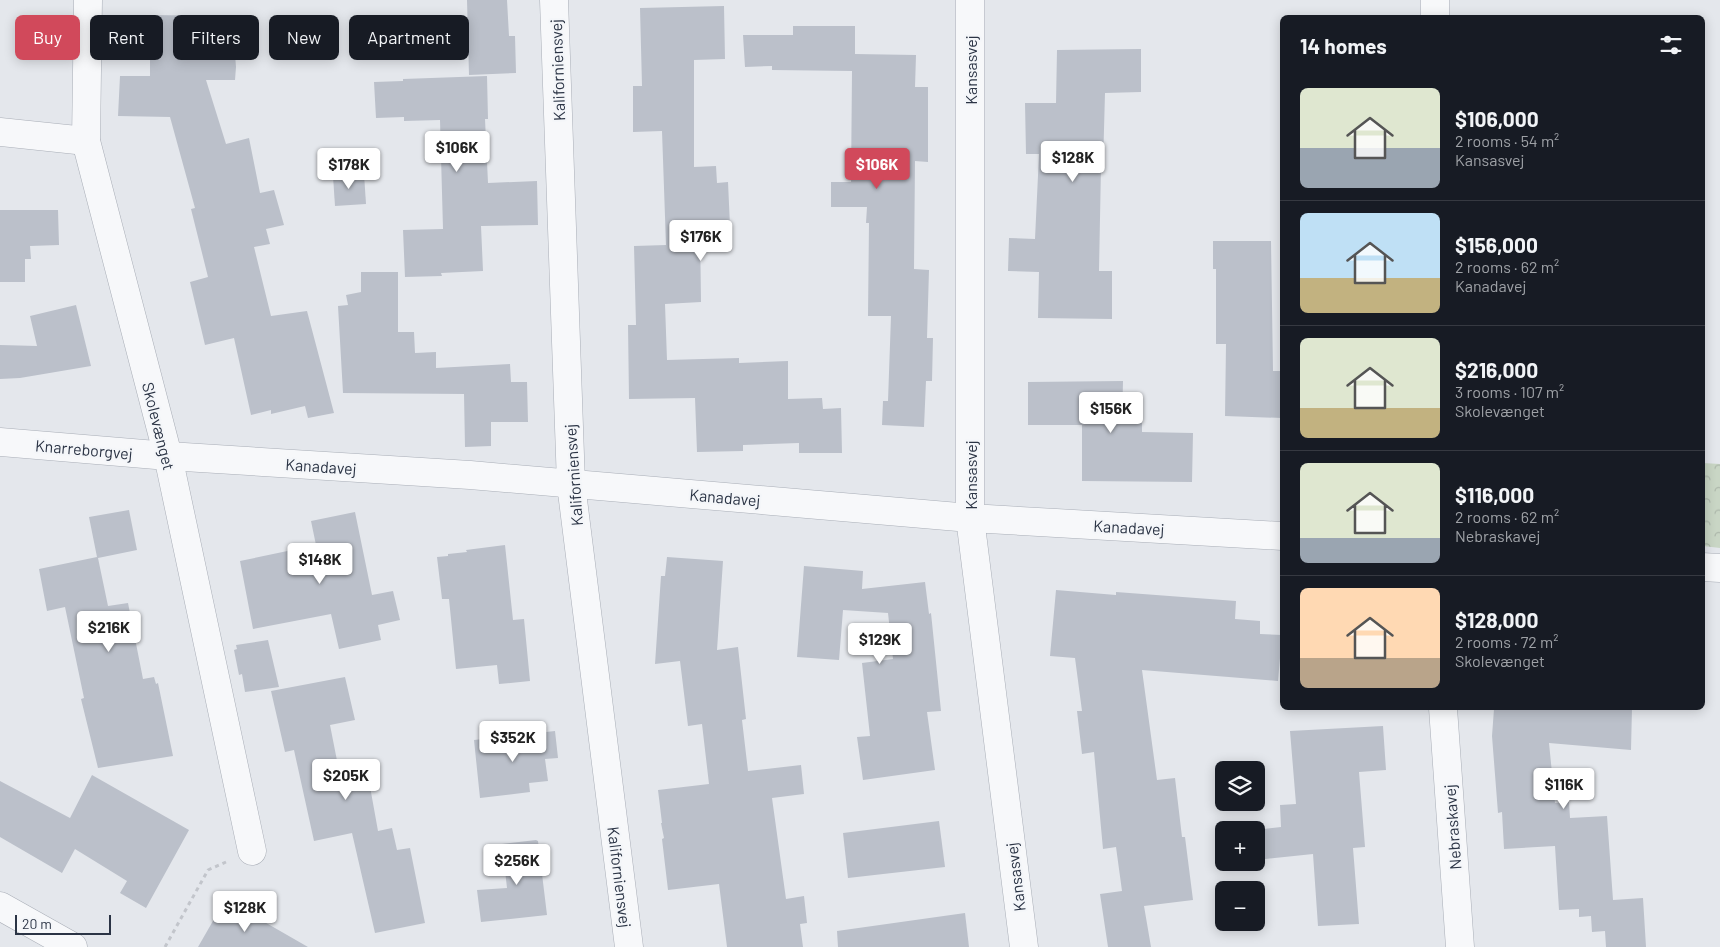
<!DOCTYPE html>
<html lang="en">
<head>
<meta charset="utf-8">
<style>
  body { margin:0; font-family:Barlow,sans-serif; background:#20242c; color:#f1f3f6; height:100vh; display:flex; flex-direction:column; font-size:19px; white-space:nowrap }
  * { box-sizing:border-box; margin:0 }
  p { font-size:16px; color:#9ea1a6 }
  .icon { flex:none; width:28px; height:28px; fill:none; stroke:currentColor; stroke-width:2; stroke-linecap:round; stroke-linejoin:round }
  .map { position:relative; flex:1; overflow:hidden }
  .sheet { position:absolute; left:1280px; top:15px; width:425px; height:695px; display:flex; flex-direction:column; background:#171b24; border-radius:8px; box-shadow:0 2px 12px #0003 }
  .sheet>* { flex:none }
  .top-card { position:absolute; left:15px; top:15px; width:475px; height:45px; display:flex; gap:10px }
  .controls { position:absolute; left:1215px; top:761px; display:grid; gap:10px }
  .controls a { display:grid; place-items:center; width:50px; height:50px; border-radius:8px; background:#171b24; box-shadow:0 2px 12px #0003; font-size:25px }
  .scale { position:absolute; left:15px; bottom:12px; width:96px; box-sizing:border-box; padding-left:5px; border:2px solid #2b3445; border-top:0; font-size:14px; line-height:18px; white-space:nowrap; color:#2b3445; -webkit-text-stroke:4px #f4f6f9; paint-order:stroke }
  .price { position:absolute; translate:-50% -42px; padding:0 11px; border-radius:5px; background:#fff; color:#222; font-size:16px; line-height:32px; filter:drop-shadow(0 1px 2px #0008) }
  .price::after { content:''; position:absolute; left:50%; top:30px; width:15px; height:11px; margin-left:-8px; background:inherit; clip-path:polygon(0 0,100% 0,50% 100%) }
  .price.active { background:#d1495b; color:#fff }
  ul { padding:0; list-style:none }
  li { display:flex; align-items:center; gap:15px; height:125px; padding:0 20px }
  li+li { border-top:1px solid #363941 }
  li span { display:grid; place-items:center; flex:none; width:140px; height:100px; border-radius:8px; color:#555 }
  li>.icon { margin-inline-start:auto }
  span .icon { width:60px; height:60px; fill:#fffc; stroke-width:1 }
  li b { font-size:21px }
  h2 { display:flex; justify-content:space-between; align-items:center; height:60px; padding:0 20px; font-size:21px }
  .pill { padding:0 18px; border-radius:8px; background:#171b24; box-shadow:0 2px 12px #0003; font-size:18px; line-height:45px }
  .pill.active { background:#d1495b; color:#fff }
  .map>svg:first-child { display:block }
</style>
</head>
<body>
<div class="map">
<svg width="1720" height="947" viewBox="0 0 1720 947">
  <defs>
    <pattern id="park-crowns" width="20" height="18" patternUnits="userSpaceOnUse" patternTransform="scale(1.25)"><rect width="20" height="18" fill="#c9d6c5"/><path d="M2 6a3 3 0 1 1 6 0M12 15a3 3 0 1 1 6 0" fill="none" stroke="#adb8ab"/></pattern>
  </defs>
  <rect width="100%" height="100%" fill="#e4e7ec"/>
  <!-- park -->
  <path fill="url(#park-crowns)" d="M1703 463 1720 464V548L1703 546Z"/>
  <!-- building -->
  <g fill="#bbc0ca">
    <path d="M467 0H507L509 36H515L516 73 469 75Z"/>
    <path d="M724 6 725 59 694 60V167L716 166 717 183 728 182 730 226 700 227 701 302 665 304 667 360 739 358V363L788 361V399L822 398 823 409 841 408 842 453H799V443L743 445V451L697 452 695 398 629 399 628 325H636L634 246 666 245 662 131 633 132V86H642L640 8Z"/>
    <path d="M150 15 232 16 236 67 235 80H206L226 144 249 138 260 193 274 190 284 225 266 229 270 244 254 247 271 316 307 311 334 413 308 418 305 406 271 414V410L251 415 234 338 205 345 190 282 208 277 191 209 195 208 170 117 118 116 120 76H150Z"/>
    <path d="M793 26H855V54L916 55 915 87H928V162L915 161 914 269 929 270 927 338H933L932 381H926L924 427 882 425 883 401H888L891 316H868L869 223H866L867 207H831V182H851L852 71 772 70V66L745 67 743 35H793Z"/>
    <path d="M1141 49V92L1105 93 1103 166H1101L1099 271H1112V319L1038 318 1039 272 1008 271 1009 238 1035 239 1039 154H1026L1025 103H1056L1057 50Z"/>
    <path d="M487 76 488 119H485L488 183 537 181 538 225 481 226 483 271 441 273 442 276 405 277 403 230 443 229 440 120 404 121V117L376 118 374 82 403 81V79Z"/>
    <path d="M364 174 366 204 335 206 333 176Z"/>
    <path d="M0 210H58L59 245 30 246 31 259H25V282H0Z"/>
    <path d="M1213 241H1271L1273 371H1282V418L1225 416 1226 344H1216V269H1213Z"/>
    <path d="M361 272H398V332H414L415 353 436 352V368L510 364 511 382H527L528 422H491V446L465 447 464 394 343 393 338 306 348 305 346 295 361 292Z"/>
    <path d="M76 305 91 366 20 378 0 379V345L37 346 30 316Z"/>
    <path d="M1123 381 1122 423H1142V432L1193 433 1192 482 1082 481V425H1028V382Z"/>
    <path d="M129 510 137 550 98 558 108 606 128 603 143 679 154 677 156 684 158 683 173 756 98 768 81 699 84 698 65 607 47 611 39 569 97 557 89 517Z"/>
    <path d="M355 512 372 595 393 591 400 620 378 625 381 640 339 649 331 614 253 629 240 561 316 545 311 521Z"/>
    <path d="M505 545 513 620 524 619 530 681 499 684 497 665 456 669 449 599H442L437 557 448 556V554L467 552 466 550Z"/>
    <path d="M667 557 723 561 717 650 738 647 746 719 742 720 748 771 801 765 804 794 772 798 786 899 804 896 807 923 800 924 803 947H727L719 884 668 890 662 839 664 838 661 823H662L658 790 709 784 702 724 688 726 680 661 655 664 661 576H665Z"/>
    <path d="M804 566 863 571 862 589 925 582 929 614 931 613 941 711 927 712 935 770 863 780 857 737 870 736 862 663 893 659 888 613 843 610 839 660 797 657Z"/>
    <path d="M1056 590 1116 595V592L1236 601 1235 619 1260 621V634L1282 635 1278 681 1142 670 1157 780 1175 778 1182 837H1185L1193 900 1144 906 1151 947H1108L1100 894 1122 891 1116 847 1103 849 1094 752 1082 754 1077 711H1082L1075 658 1050 656Z"/>
    <path d="M268 640 279 687 245 692 242 674 239 675 234 650 237 649 236 645Z"/>
    <path d="M345 677 355 720 330 725 342 786 369 781 378 831 392 828 397 850 410 848 425 923 375 933 352 833 314 841 294 750 285 752 271 691Z"/>
    <path d="M1516 708H1632L1631 750 1549 743 1555 803 1569 802 1570 818 1607 816 1613 900 1643 898 1646 947H1606L1605 931 1592 932 1591 916 1579 917V909L1559 910 1555 846 1504 849 1502 812 1498 813 1492 736 1494 709H1516Z"/>
    <path d="M1383 726 1386 770 1359 772 1365 847 1353 848 1359 924 1318 926 1313 854 1256 860V830L1281 827 1280 805 1296 804 1290 731Z"/>
    <path d="M555 731 558 758 545 759 548 781 529 783 530 792 480 798 474 740Z"/>
    <path d="M92 775 189 830 146 908 120 893 127 881 75 849 62 873 0 837V781L70 818Z"/>
    <path d="M939 821 945 867 848 878 843 833Z"/>
    <path d="M536 840 538 841 547 915 481 922 477 890 507 888 502 844Z"/>
    <path d="M221 907 245 920 249 913 308 947H198Z"/>
    <path d="M965 913 969 947H838L837 931Z"/>
  </g>
  <g fill="none" stroke-linecap="round" stroke-linejoin="round">
    <!-- street casing -->
    <g stroke="#a9aeb7" stroke-width="29">
      <g id="street">
        <path d="M88 0 86 141 168 456 252 851"/>
        <path d="M554 0 571 484 629 947"/>
        <path d="M970 0V518L1024 947"/>
        <path d="M1435 18V0"/>
        <path d="M0 132 86 141"/>
        <path d="M0 442 168 456 470 475 970 518 1282 536"/>
        <path d="M1702 567 1720 568"/>
        <path d="M1443 708 1460 947"/>
        <path d="M0 906 73 947"/>
      </g>
    </g>
    <!-- path -->
    <path stroke="#c2c5cb" stroke-width="3" stroke-dasharray="4 4" stroke-linecap="butt" d="M165 947 208 870 226 862"/>
    <!-- street -->
    <use href="#street" stroke="#f7f8fa" stroke-width="28"/>
  </g>
  <g text-anchor="middle" dominant-baseline="central" stroke-width="4.5" stroke-linejoin="round" paint-order="stroke">
    <!-- street labels -->
    <g font-size="16" fill="#2b3445" stroke="#f4f6f9">
      <text transform="translate(557 70) rotate(-92)">Kaliforniensvej</text>
      <text transform="translate(970 70) rotate(-90)">Kansasvej</text>
      <text transform="translate(159 426) rotate(76)">Skolevænget</text>
      <text transform="translate(84 449) rotate(5)">Knarreborgvej</text>
      <text transform="translate(321 466) rotate(4)">Kanadavej</text>
      <text transform="translate(573 475) rotate(-94)">Kaliforniensvej</text>
      <text transform="translate(970 475) rotate(-90)">Kansasvej</text>
      <text transform="translate(725 497) rotate(5)">Kanadavej</text>
      <text transform="translate(1129 527) rotate(3)">Kanadavej</text>
      <text transform="translate(1452 827) rotate(-94)">Nebraskavej</text>
      <text transform="translate(620 877) rotate(83)">Kaliforniensvej</text>
      <text transform="translate(1015 877) rotate(-97)">Kansasvej</text>
    </g>
  </g>
</svg>
<div class="controls">
<a><svg class="icon" aria-label="layers" viewBox="0 0 24 24"><path d="M12 4l9 5-9 5-9-5zM3 14l9 5 9-5"/></svg></a>
<a>+</a>
<a>−</a>
</div>
<div class="scale">20 m</div>
<b class="price" style="left:457px;top:173px">$106K</b>
<b class="price" style="left:1073px;top:183px">$128K</b>
<b class="price" style="left:349px;top:190px">$178K</b>
<b class="price active" style="left:877px;top:190px">$106K</b>
<b class="price" style="left:701px;top:262px">$176K</b>
<b class="price" style="left:1111px;top:434px">$156K</b>
<b class="price" style="left:320px;top:585px">$148K</b>
<b class="price" style="left:109px;top:653px">$216K</b>
<b class="price" style="left:880px;top:665px">$129K</b>
<b class="price" style="left:513px;top:763px">$352K</b>
<b class="price" style="left:346px;top:801px">$205K</b>
<b class="price" style="left:1564px;top:810px">$116K</b>
<b class="price" style="left:517px;top:886px">$256K</b>
<b class="price" style="left:245px;top:933px">$128K</b>
<div class="top-card">
<a class="pill active">Buy</a>
<a class="pill">Rent</a>
<a class="pill">Filters</a>
<a class="pill">New</a>
<a class="pill">Apartment</a>
</div>
<section class="sheet">
<h2>14 homes<svg class="icon" aria-label="filters" viewBox="0 0 24 24"><path d="M4 7h16M4 17h16"/><circle cx="9" cy="7" r="2"/><circle cx="15" cy="17" r="2"/></svg></h2>
<ul>
<li><span style="background:linear-gradient(#dfe7d0 60%,#9aa5b1 0)"><svg class="icon" aria-label="home" viewBox="0 0 24 24"><path d="M3 11l9-7 9 7M6 9v11h12V9"/></svg></span><div><b>$106,000</b><p>2 rooms · 54 m²</p><p>Kansasvej</p></div></li>
<li><span style="background:linear-gradient(#bfe0f5 65%,#c2b280 0)"><svg class="icon" aria-label="home" viewBox="0 0 24 24"><path d="M3 11l9-7 9 7M6 9v11h12V9"/></svg></span><div><b>$156,000</b><p>2 rooms · 62 m²</p><p>Kanadavej</p></div></li>
<li><span style="background:linear-gradient(#dfe7d0 70%,#c2b280 0)"><svg class="icon" aria-label="home" viewBox="0 0 24 24"><path d="M3 11l9-7 9 7M6 9v11h12V9"/></svg></span><div><b>$216,000</b><p>3 rooms · 107 m²</p><p>Skolevænget</p></div></li>
<li><span style="background:linear-gradient(#dfe7d0 75%,#9aa5b1 0)"><svg class="icon" aria-label="home" viewBox="0 0 24 24"><path d="M3 11l9-7 9 7M6 9v11h12V9"/></svg></span><div><b>$116,000</b><p>2 rooms · 62 m²</p><p>Nebraskavej</p></div></li>
<li><span style="background:linear-gradient(#ffd9b3 70%,#b9a48a 0)"><svg class="icon" aria-label="home" viewBox="0 0 24 24"><path d="M3 11l9-7 9 7M6 9v11h12V9"/></svg></span><div><b>$128,000</b><p>2 rooms · 72 m²</p><p>Skolevænget</p></div></li>
</ul>
</section>
</div>
</body>
</html>
